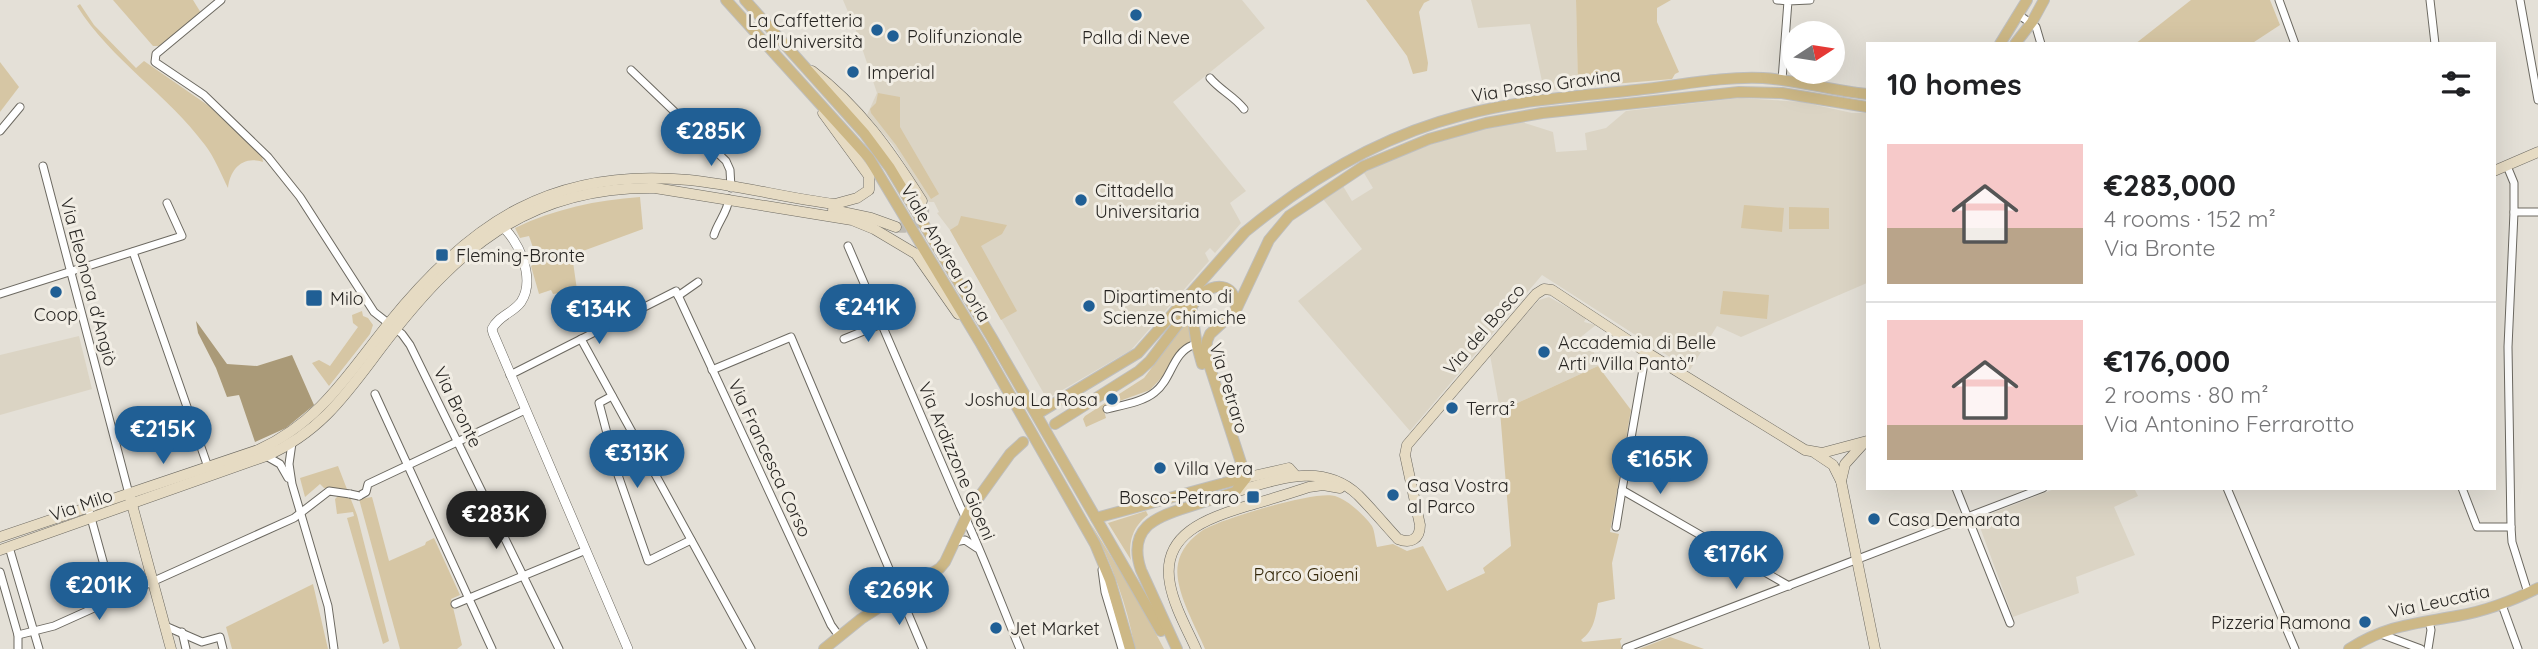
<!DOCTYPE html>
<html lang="en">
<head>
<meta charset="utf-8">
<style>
  body { margin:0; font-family:Quicksand,sans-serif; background:#f6f6f6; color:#202124; height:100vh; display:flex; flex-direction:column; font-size:26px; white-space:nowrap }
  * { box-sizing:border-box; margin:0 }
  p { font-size:23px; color:#757577 }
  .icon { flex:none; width:38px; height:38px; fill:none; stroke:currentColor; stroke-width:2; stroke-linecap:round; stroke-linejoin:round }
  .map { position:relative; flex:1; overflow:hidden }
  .panel { position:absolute; left:1866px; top:42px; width:630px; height:448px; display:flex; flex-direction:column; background:#fff; border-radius:0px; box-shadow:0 7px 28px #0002 }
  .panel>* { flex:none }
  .needle { width:46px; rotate:78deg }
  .buttons { position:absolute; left:1782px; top:21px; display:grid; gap:14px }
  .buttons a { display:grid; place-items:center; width:63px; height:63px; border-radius:50%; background:#fff; box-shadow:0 7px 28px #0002; font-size:35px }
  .price { position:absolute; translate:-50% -60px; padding:0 16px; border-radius:24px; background:#205f95; color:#fff; font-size:23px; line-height:46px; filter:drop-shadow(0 2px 4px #0008) }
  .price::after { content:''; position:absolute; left:50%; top:42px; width:21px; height:16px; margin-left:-10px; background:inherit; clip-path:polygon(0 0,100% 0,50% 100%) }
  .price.current { background:#222; color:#fff }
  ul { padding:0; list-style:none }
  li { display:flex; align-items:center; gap:21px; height:175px; padding:0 21px }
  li+li { border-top:2px solid #e0e0e0 }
  li span { display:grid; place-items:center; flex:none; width:196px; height:140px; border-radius:0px; color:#555 }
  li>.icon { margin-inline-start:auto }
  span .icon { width:84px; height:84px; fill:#fffc; stroke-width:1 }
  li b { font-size:30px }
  h2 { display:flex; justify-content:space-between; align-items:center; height:84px; padding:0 21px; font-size:30px }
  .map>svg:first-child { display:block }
</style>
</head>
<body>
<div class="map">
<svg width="2538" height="649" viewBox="0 0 2538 649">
  <rect width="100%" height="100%" fill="#e4e0d7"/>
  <!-- built -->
  <g fill="#dbd4c4">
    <path d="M843 0H1242L1265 28 1173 102 1246 191 1230 203 1241 223 1215 253 1210 248 1205 253 1209 261 1131 350 1047 399 950 230 937 213 939 212 934 202H929L893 145 867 115 877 93 857 33Z"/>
    <path d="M1471 0H1576L1578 87 1544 91 1530 24 1478 28Z"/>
    <path d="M1740 98 1802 102 1852 113H1867V283L1741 337 1717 326 1690 370 1542 275 1410 431 1298 301 1362 249 1323 199 1343 186 1352 201 1373 188 1364 173 1374 167 1432 144 1480 130 1522 122 1553 132 1556 152 1587 150 1585 133 1606 128 1626 111Z"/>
    <path d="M1549 297 1586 318 1584 322 1596 325 1582 336 1593 349 1598 366 1500 411 1490 355 1539 300Z"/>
    <path d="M79 336 92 389 0 415V355Z"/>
    <path d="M2057 488H2134L2138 496 2114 507 2135 555 2076 577 2079 593 2013 617 1977 519Z"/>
  </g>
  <!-- green -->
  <g fill="#d6c6a4">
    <path d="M113 0H193L201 13 159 46H153Z"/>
    <path d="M1366 0H1430L1424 3 1419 12 1428 63 1427 71 1413 74 1407 56Z"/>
    <path d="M1576 0H1671L1657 8V22L1679 72 1675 74 1672 79 1578 87Z"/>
    <path d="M2191 0H2270L2280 25 2251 44H2135Z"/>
    <path d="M80 4 94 25 136 68 144 61 209 106 262 156 263 162C243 155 230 169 228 188 221 174 215 158 205 145 167 94 111 60 77 6Z"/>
    <path d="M0 62 19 87 0 112Z"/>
    <path d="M878 93 900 97V127L939 194 931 199 896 145 871 113 870 109 876 103Z"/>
    <path d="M640 197 643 229 572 255 577 290 553 294 551 290 539 294 531 266 538 262 529 236 520 238 515 228C554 209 597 200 640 197Z"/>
    <path d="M1744 205 1784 208 1782 232 1741 228Z"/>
    <path d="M1789 207 1829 208V229H1789Z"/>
    <path d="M961 216 1007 225 1002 234 981 246 1017 311 1001 320 950 230 958 225Z"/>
    <path d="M1723 291 1769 295 1767 319 1720 314Z"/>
    <path d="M362 311 363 316 368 318 373 325 370 334 329 386 312 363 319 360 330 366 358 327 353 323 352 315Z"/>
    <path d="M1187 321 1192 340 1177 352 1162 377 1150 390 1103 407 1106 418 1086 427 1083 419 1085 416 1144 378Z"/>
    <path d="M1598 366 1631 410 1610 532 1619 534 1612 563 1615 599 1598 603C1595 619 1594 630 1581 640L1583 642 1622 638 1620 641 1622 649H1205C1196 627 1173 588 1178 564 1180 550 1191 538 1203 530 1221 519 1316 490 1335 496 1348 500 1364 515 1372 526 1375 532 1375 540 1377 547L1393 544 1407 551 1423 546 1447 591 1485 573 1483 568 1511 546 1500 411Z"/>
    <path d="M338 466 357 515 389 641 383 644 347 518 354 516 353 512 337 514 335 499 338 496V490L324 488 320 484 305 497 300 478Z"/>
    <path d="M372 497 389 561 425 545 426 542 434 538 460 595 451 599 462 645 457 649H400L359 499Z"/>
    <path d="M1146 511 1148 515C1133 526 1128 542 1131 560L1108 523Z"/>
    <path d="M1091 524 1138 600 1164 649H1135C1127 604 1112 564 1091 524Z"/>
    <path d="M313 584 328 649H232L226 627Z"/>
    <path d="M1670 637 1704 649H1639Z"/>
  </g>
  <!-- forest -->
  <path fill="#aa9a78" d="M196 321 227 364 257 366 292 355 314 405 286 428 255 442 239 395 227 397 216 368 198 333Z"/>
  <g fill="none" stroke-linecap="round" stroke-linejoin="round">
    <!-- secondary-tunnel -->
    <path stroke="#bebbb3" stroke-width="10" stroke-dasharray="10 5" stroke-linecap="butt" d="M896 227C914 231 930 219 922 201"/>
    <!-- minor casing -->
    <g stroke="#6c6961" stroke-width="9">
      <g id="minor">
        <path d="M221 0 156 54 155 62 204 95 268 157 300 197 374 312 402 334 410 345 559 649"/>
        <path d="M1777 0 1788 1"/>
        <path d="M2279 0 2295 44"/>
        <path d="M2430 0 2435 44"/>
        <path d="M2520 0 2538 100"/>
        <path d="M2019 15 2036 27 2041 44"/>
        <path d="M631 70 726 161 730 170 731 188"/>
        <path d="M1210 78C1221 91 1234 96 1244 109"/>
        <path d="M1782 80 1788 1 1810 0"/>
        <path d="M0 131 20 107"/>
        <path d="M43 166 129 494"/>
        <path d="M2507 166 2514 183V212L2508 347 2511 527 2512 542 2528 593"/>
        <path d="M2514 212H2538"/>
        <path d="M714 235C718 222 727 213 729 199"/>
        <path d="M848 246 960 506C982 552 1000 601 1020 649"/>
        <path d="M133 252 209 470"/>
        <path d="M0 294 182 236 167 203"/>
        <path d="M678 296 698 282"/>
        <path d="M581 339 751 649"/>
        <path d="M844 339 881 324"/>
        <path d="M1646 352 1622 490 1789 586"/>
        <path d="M712 370 791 337 923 649"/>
        <path d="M510 375 676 291 831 625 839 636"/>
        <path d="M375 394 492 649"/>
        <path d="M612 396 599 403 618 475 648 561 691 540"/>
        <path d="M1107 409C1123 405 1143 402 1155 392 1172 379 1172 353 1193 345L1197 346"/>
        <path d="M292 443 289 464 292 484 328 606 334 649"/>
        <path d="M266 456 280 464 288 478"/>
        <path d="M1956 488 2010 623"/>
        <path d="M2227 488 2295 649"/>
        <path d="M2462 488 2477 527H2511"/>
        <path d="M359 496 366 492 368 484 525 410"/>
        <path d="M88 507 114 601"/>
        <path d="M1616 527 1622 490"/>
        <path d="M955 542 965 540 977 548"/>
        <path d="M9 547 39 649"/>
        <path d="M1102 570 1105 592 1122 649"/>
        <path d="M0 572 18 635V649"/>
        <path d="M455 604 586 550"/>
        <path d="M2502 605 2518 649"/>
        <path d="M165 626 202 642 220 637 223 649"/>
        <path d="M182 632 186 649"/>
        <path d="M2378 633 2421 649"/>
        <path d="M18 635 54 626 294 518 329 491 350 494"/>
        <path d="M1626 648 2043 488"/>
        <path d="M2428 649 2431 630 2429 621"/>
      </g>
    </g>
    <!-- tertiary casing -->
    <g stroke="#6c6961" stroke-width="10">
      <path id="tertiary" d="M500 225C519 239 536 279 521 302 513 313 498 316 492 329L493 333 628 649"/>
    </g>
    <!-- secondary casing -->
    <g stroke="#6c6961" stroke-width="11">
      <g id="secondary">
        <path d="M812 71C859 106 891 152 922 201"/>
        <path d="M2494 171 2538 152"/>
        <path d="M833 210 871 218 896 227"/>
        <path d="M1815 453 1833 465 1841 481 1875 649"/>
        <path d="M1240 479 1289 468 1296 476"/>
        <path d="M1841 481 1845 464 1863 444"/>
        <path d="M1235 492C1276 480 1322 461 1358 495 1372 509 1385 525 1398 539 1411 544 1420 539 1420 525L1405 455 1407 445 1536 294 1544 289 1552 290 1646 352 1805 450 1822 453 1867 441"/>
        <path d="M130 497 171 649"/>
        <path d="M0 537 258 450C320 422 348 374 389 323 471 221 554 167 689 180 738 185 786 198 835 204L857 198 869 190V176L823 113"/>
        <path d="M0 550 266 456C321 432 347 393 381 348 455 251 526 186 655 188L852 220 874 229 916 254 958 314"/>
        <path d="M1196 649C1187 629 1174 606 1170 584 1160 533 1209 518 1247 506 1268 500 1288 494 1309 487L1323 485 1340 488"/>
      </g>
    </g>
    <!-- primary casing -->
    <g stroke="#bebebd" stroke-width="12">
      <g id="primary">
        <path d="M726 0 869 158 981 344 1095 544 1110 580 1130 649"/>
        <path d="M745 0 864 133 890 168 992 338 1161 631"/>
        <path d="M2000 44 2027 0"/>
        <path d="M2015 44 2032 22 2044 0"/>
        <path d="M1191 306 1197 346 1202 364"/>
        <path d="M1037 414 1138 353 1245 232C1309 179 1381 136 1463 115 1519 100 1578 96 1636 90 1677 86 1721 76 1763 78 1798 80 1832 91 1867 94"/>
        <path d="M1055 424 1139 371 1150 361 1201 294C1219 281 1236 285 1236 310"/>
        <path d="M1096 518 1239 479 1235 469"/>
        <path d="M824 649 861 619 940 568 945 562 969 511 1010 454 1023 442"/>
        <path d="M1177 649 1141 570C1127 528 1155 517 1188 507 1204 502 1219 497 1235 492L1246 478 1206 355 1207 341 1210 334 1236 310 1269 240 1289 216 1364 166 1429 139 1486 123 1542 113 1739 92 1782 93 1867 107"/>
        <path d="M2349 649C2387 625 2414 624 2457 616 2486 611 2512 601 2538 588"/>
      </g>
    </g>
    <!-- minor -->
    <use href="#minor" stroke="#fff" stroke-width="7"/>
    <!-- tertiary -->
    <use href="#tertiary" stroke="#fff" stroke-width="9"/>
    <!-- secondary -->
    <use href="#secondary" stroke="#e6dbc3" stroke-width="10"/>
    <!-- primary -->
    <use href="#primary" stroke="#cdb886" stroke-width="10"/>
    <!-- minor-bridge casing -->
    <g stroke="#6c6961" stroke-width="9" stroke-linecap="butt">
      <path id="minor-bridge" d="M350 494 359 496"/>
    </g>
    <!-- minor-bridge -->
    <use href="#minor-bridge" stroke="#fff" stroke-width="7"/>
  </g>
  <!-- markers -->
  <g fill="#205f95" stroke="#f1ede4" stroke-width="2.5">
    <circle cx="1136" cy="15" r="7"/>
    <circle cx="877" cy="30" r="7"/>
    <circle cx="893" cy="36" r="7"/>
    <circle cx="853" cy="72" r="7"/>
    <circle cx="1081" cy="200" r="7"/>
    <rect x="435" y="248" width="14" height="14" rx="3.5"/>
    <circle cx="56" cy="292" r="7"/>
    <rect x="305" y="289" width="18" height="18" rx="3.5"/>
    <circle cx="1089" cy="306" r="7"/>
    <circle cx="1544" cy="352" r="7"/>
    <circle cx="1112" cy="399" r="7"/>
    <circle cx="1452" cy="408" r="7"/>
    <circle cx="1160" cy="468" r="7"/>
    <circle cx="1393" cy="495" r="7"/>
    <rect x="1246" y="490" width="14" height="14" rx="3.5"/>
    <circle cx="1874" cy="519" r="7"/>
    <circle cx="2365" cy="622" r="7"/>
    <circle cx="996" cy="628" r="7"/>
  </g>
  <g text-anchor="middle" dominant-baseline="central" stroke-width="6" stroke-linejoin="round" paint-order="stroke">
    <!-- poi labels -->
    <g font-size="18" fill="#272522" stroke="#f1ede4" text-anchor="start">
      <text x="863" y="20" text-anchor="end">La Caffetteria<tspan x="863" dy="21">dell'Università</tspan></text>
      <text x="907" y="36">Polifunzionale</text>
      <text x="1136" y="37" text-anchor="middle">Palla di Neve</text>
      <text x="867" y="72">Imperial</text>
      <text x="1095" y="190">Cittadella<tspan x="1095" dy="21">Universitaria</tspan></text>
      <text x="456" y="255">Fleming-Bronte</text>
      <text x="1103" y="296">Dipartimento di<tspan x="1103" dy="21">Scienze Chimiche</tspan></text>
      <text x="330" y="298">Milo</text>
      <text x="56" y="314" text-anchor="middle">Coop</text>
      <text x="1558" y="342">Accademia di Belle<tspan x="1558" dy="21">Arti "Villa Pantò"</tspan></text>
      <text x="1098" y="399" text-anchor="end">Joshua La Rosa</text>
      <text x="1466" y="408">Terra²</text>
      <text x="1174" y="468">Villa Vera</text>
      <text x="1407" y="485">Casa Vostra<tspan x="1407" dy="21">al Parco</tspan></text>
      <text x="1239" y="497" text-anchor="end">Bosco-Petraro</text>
      <text x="1888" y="519">Casa Demarata</text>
      <text x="2351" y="622" text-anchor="end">Pizzeria Ramona</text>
      <text x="1010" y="628">Jet Market</text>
    </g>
    <!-- street labels -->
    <g font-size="18" fill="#272522" stroke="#f1ede4">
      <text transform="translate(1546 85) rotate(-8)">Via Passo Gravina</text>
      <text transform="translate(946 253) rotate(59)">Viale Andrea Doria</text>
      <text transform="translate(89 282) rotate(75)">Via Eleonora d'Angiò</text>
      <text transform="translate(1484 329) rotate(-49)">Via del Bosco</text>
      <text transform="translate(1229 388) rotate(73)">Via Petraro</text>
      <text transform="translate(458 407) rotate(64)">Via Bronte</text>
      <text transform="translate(770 458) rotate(65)">Via Francesca Corso</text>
      <text transform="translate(957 461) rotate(67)">Via Ardizzone Gioeni</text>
      <text transform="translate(81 505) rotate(-19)">Via Milo</text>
      <text transform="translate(2439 601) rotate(-12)">Via Leucatia</text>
    </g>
    <!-- park labels -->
    <g font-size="18" fill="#35280a" stroke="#f1ede4">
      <text x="1306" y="574">Parco Gioeni</text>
    </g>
  </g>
</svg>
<div class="buttons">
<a><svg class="needle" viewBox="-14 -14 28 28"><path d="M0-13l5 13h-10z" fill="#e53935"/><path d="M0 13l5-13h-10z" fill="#757577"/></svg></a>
</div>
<b class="price" style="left:711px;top:168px">€285K</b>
<b class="price" style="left:868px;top:344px">€241K</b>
<b class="price" style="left:599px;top:346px">€134K</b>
<b class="price" style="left:163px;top:466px">€215K</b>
<b class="price" style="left:637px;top:490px">€313K</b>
<b class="price" style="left:1660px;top:496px">€165K</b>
<b class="price current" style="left:496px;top:551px">€283K</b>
<b class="price" style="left:1736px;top:591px">€176K</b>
<b class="price" style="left:99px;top:622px">€201K</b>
<b class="price" style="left:899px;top:627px">€269K</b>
<section class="panel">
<h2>10 homes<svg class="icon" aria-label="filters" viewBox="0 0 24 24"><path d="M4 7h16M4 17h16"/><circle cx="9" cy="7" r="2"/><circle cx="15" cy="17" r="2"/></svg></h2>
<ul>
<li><span style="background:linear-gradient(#f6c9c9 60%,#b9a48a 0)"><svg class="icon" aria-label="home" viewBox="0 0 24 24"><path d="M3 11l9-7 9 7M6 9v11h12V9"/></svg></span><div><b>€283,000</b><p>4 rooms · 152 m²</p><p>Via Bronte</p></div></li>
<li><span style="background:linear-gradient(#f6c9c9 75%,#b9a48a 0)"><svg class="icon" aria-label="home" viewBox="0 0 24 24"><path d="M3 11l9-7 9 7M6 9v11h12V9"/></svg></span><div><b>€176,000</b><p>2 rooms · 80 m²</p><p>Via Antonino Ferrarotto</p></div></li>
</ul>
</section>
</div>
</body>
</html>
